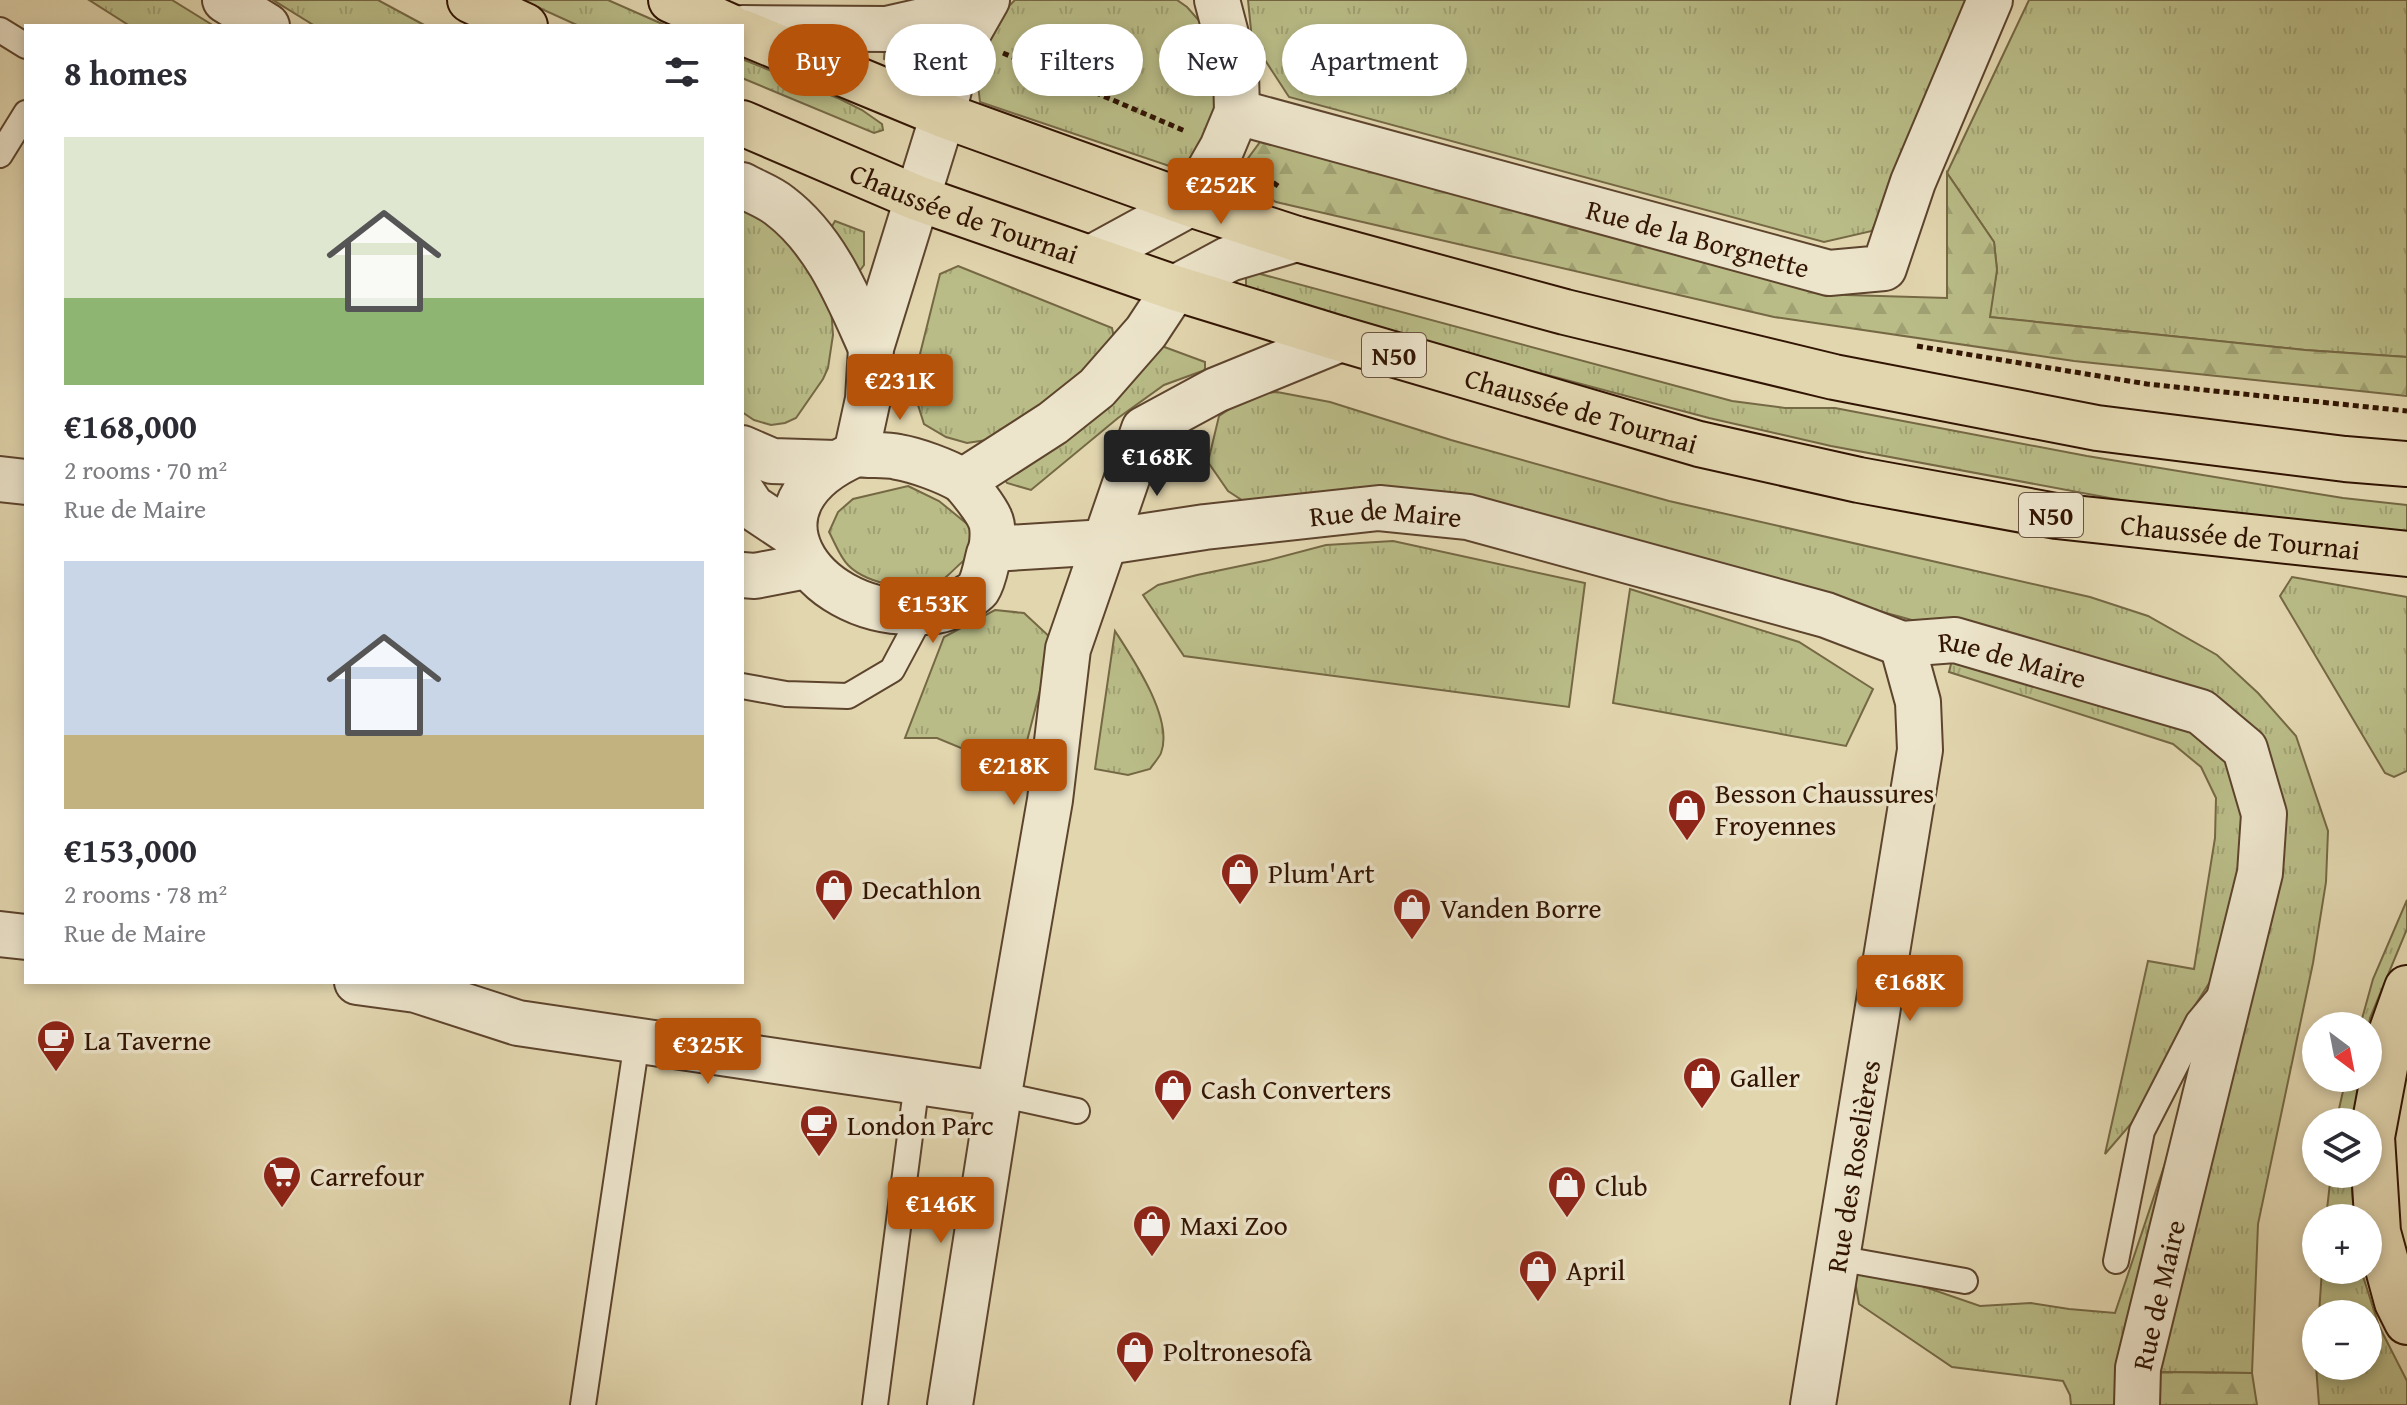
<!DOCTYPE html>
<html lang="en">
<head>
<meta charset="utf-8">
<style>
  body { margin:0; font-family:"Gentium Book Plus",serif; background:#f2f2f3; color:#2b2b33; height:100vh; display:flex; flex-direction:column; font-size:30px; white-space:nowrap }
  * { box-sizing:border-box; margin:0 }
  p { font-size:26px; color:#7c7c81 }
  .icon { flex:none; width:44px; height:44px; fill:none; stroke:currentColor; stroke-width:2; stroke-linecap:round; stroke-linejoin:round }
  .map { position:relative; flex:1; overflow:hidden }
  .drawer { position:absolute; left:24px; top:24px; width:720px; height:960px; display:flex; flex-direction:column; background:#fff; border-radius:0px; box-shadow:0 4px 12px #0003 }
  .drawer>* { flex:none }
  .hud { position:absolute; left:768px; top:24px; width:760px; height:72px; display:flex; gap:16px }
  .needle { width:52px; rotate:148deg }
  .controls { position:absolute; left:2302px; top:1012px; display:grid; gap:16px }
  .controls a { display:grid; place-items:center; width:80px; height:80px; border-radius:50%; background:#fff; box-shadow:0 4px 12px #0003; font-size:40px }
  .price { position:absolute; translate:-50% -68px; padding:0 18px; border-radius:8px; background:#b45309; color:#fff; font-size:26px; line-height:52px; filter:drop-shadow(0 2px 4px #0008) }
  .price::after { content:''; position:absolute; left:50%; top:48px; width:24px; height:18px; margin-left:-12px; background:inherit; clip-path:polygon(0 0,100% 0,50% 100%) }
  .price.on { background:#222; color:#fff }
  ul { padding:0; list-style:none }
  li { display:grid; align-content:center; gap:16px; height:424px; padding:0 40px }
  li span { display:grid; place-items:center; height:248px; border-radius:0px; color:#555 }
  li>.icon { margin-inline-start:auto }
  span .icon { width:144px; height:144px; fill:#fffc; stroke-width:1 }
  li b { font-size:34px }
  h2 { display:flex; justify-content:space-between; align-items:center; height:96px; padding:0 40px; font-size:34px }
  .chip { padding:0 28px; border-radius:36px; background:#fff; box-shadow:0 4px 12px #0003; font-size:28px; line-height:72px }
  .chip.on { background:#b45309; color:#fff }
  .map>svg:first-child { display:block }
</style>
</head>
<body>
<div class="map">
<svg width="2407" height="1405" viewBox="0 0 2407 1405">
  <defs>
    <pattern id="grass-tufts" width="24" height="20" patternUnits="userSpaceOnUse" patternTransform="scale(2)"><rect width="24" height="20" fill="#b9bc87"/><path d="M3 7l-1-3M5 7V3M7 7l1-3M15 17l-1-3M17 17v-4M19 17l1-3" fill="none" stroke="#a0a173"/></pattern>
    <pattern id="forest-firs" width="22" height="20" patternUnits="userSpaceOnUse" patternTransform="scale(2)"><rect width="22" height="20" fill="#b9bc87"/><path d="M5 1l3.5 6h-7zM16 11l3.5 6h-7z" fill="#a0a173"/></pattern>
  </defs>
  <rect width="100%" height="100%" fill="#e2d6af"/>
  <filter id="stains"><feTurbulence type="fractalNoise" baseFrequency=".0025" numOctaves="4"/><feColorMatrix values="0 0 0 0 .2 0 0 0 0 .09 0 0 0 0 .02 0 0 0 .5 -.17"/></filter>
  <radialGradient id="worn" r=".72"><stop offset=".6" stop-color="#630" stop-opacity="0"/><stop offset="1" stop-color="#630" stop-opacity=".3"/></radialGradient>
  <!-- grass -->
  <g fill="url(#grass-tufts)" stroke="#756844" stroke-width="2">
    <path d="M89 0H172L214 26H130Z"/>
    <path d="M273 0H378L426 26H315Z"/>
    <path d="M522 0H608L667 26H579Z"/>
    <path d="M1015 0H1177L1187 7 1202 24 1223 105 1194 163 1181 170 980 102 976 68 984 52 993 22Z"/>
    <path d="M1248 0H1966L1872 231 1824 242 1289 97 1252 40Z"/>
    <path d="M2029 0H2407V357L2305 350 1989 317 1997 270 1994 242 1947 173Z"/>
    <path d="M943 36 928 79 884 59 885 45Z"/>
    <path d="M742 59 840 99 862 110 882 124 883 130 874 133 742 78Z"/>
    <path d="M742 198 778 220 831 307 833 335 828 368 823 379 796 418 785 423 771 425 754 420 742 412Z"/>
    <path d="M835 221 864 232V265L858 273 831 228Z"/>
    <path d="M958 266 1112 328 1116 347 1000 438 967 443 946 437 924 424 912 386 940 274Z"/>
    <path d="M1253 272 1732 401 1785 408H1835L2087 456 2343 498 2407 505V538L2217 518 1831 446 1709 418 1506 364 1246 289V276Z"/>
    <path d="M1159 345 1205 362V370L1164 385 1118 418 1031 490 1007 483 999 471Z"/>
    <path d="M1277 392 1330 402 1451 440 1669 501 2090 597 2148 616 2217 655 2258 693 2296 736 2328 831 2326 882 2313 963 2258 1224 2252 1373 2157 1372 2276 794 2193 700 1901 617 1469 502 1251 506 1228 491 1208 462 1219 416 1252 394Z"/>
    <path d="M908 486 939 501 977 532 970 556C960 562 950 575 942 580 918 594 867 585 848 565 840 557 835 543 829 532L838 512 853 499Z"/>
    <path d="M1393 541 1585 583 1569 707 1184 656 1143 595 1158 585 1197 575 1269 560 1326 545Z"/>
    <path d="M2292 577 2407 597V771L2394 777 2385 773 2280 596Z"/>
    <path d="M1630 589 1799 642 1873 689 1846 746 1613 703Z"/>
    <path d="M995 610 1024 613 1053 640 1019 772 937 738H905L944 637Z"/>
    <path d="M1115 631C1133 659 1174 719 1161 753 1159 758 1153 764 1150 769L1128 775 1095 769Z"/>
    <path d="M1953 656 2190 720 2221 750 2253 831 2234 944 2194 1007 2136 1118 2105 1154 2148 961 2194 969 2215 838 2216 798 2201 767 2173 744 1949 672Z"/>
    <path d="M2407 900V929L2370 1018 2368 1029V1026H2360L2373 979Z"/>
    <path d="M2206 1041 2140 1405H2071L2070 1395 2063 1381 1952 1367 1859 1304 1853 1270 1922 1286 1980 1306 2031 1303 2069 1309 2115 1313Z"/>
    <path d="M2346 1078H2359L2354 1122H2336Z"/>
    <path d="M2331 1174H2351L2354 1218H2326Z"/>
    <path d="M2322 1270H2361L2379 1326 2407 1381V1405H2319L2316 1366H2368V1314H2319Z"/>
  </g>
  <!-- forest -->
  <g fill="url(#forest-firs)" stroke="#756844" stroke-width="2">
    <path d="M1263 138 1753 273 1846 295 1947 298V173L1994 242 1997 270 1990 317 2305 350 2407 357V396L2074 361 1774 317 1276 202 1235 176Z"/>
    <path d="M2157 1372 2252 1373 2257 1405H2159Z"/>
  </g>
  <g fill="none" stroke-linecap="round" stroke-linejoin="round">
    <!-- lane casing -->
    <g stroke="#5d442d" stroke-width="28">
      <g id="lane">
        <path d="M0 30 26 46"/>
        <path d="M0 155 26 113"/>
        <path d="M742 686 786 694 848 696 892 670 923 612"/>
        <path d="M999 1094 1077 1111"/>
        <path d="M1837 1258 1965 1281"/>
        <path d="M2116 1261 2142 1131 2198 1022 2222 993"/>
        <path d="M583 1405 637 1041"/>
        <path d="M875 1405 917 1082"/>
      </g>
    </g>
    <!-- street casing -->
    <g stroke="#5d442d" stroke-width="48">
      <g id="street">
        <path d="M225 0 267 26"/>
        <path d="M742 28 887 29 922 21 985 0"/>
        <path id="s1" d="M1237 112 1829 273 1884 268 1913 182 1990 0"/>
        <path d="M742 185C754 192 769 197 780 206 826 241 848 297 871 348"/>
        <path d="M1091 258 1190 204 1222 148 1237 112 1236 72 1217 0"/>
        <path d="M742 448 772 461 836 463"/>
        <path d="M856 454C870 456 885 454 898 457 916 460 946 471 961 480 967 484 987 511 990 519 994 527 993 546 989 554 986 565 984 580 978 589 974 594 964 599 958 603 945 611 927 613 911 612 810 612 737 506 856 454Z"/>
        <path d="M856 454 868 399 871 348 943 115 955 64 966 37 987 0"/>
        <path d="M0 479 26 482"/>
        <path d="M963 481 1053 423 1097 388 1146 332 1175 288 1229 259 1297 239"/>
        <path d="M742 492 752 507 794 535"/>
        <path id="s2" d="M992 549 1106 542 1205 527 1379 508 1468 517 1826 615 1902 644 1955 640 2201 712 2245 749 2264 814 2260 873 2138 1368 2137 1405"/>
        <path d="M742 575 755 576 807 566"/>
        <path d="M0 934 26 937"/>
        <path d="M357 982 416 990 518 1023 999 1094"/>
        <path d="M950 1405 999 1094 1050 800 1068 649 1144 429 1216 390 1341 339"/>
        <path id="s3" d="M1813 1405 1920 750 1918 702 1902 644"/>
      </g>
    </g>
    <!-- primary casing -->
    <g stroke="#311402" stroke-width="48">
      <g id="primary">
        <path d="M470 0 525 26"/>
        <path d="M671 0 729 26"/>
        <path d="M742 32 943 115 1190 204 1297 239 1565 312 1834 377 2097 428 2345 459 2407 464"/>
        <path id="s4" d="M742 123 917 198 1175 288 1341 339 1699 444 1859 480 2056 516 2407 554"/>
      </g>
    </g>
    <!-- highway casing -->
    <g stroke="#311402" stroke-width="48">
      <path id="highway" d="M2407 988 2392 1030 2372 1137 2378 1232 2397 1302 2407 1322"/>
    </g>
    <!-- path -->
    <g stroke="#311402" stroke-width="5" stroke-dasharray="6 4" stroke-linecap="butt">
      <path d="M1003 53 1185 131"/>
      <path d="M1257 171 1278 186"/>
      <path d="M1917 346 2147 384 2407 411"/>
    </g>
    <!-- lane -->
    <use href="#lane" stroke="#ece4cb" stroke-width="24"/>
    <!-- street -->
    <use href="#street" stroke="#ece4cb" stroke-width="44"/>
    <!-- primary -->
    <use href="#primary" stroke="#e2d6af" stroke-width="44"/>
    <!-- highway -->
    <use href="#highway" stroke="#e2d6af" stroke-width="44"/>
  </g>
  <!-- icons -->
  <defs>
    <g id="shop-pin" transform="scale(2)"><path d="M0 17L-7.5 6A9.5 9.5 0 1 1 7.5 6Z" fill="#8f2418" stroke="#ece4cb"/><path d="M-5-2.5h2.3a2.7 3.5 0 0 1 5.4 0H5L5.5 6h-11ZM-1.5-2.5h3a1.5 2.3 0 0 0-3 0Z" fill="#fff"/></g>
    <g id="cafe-pin" transform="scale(2)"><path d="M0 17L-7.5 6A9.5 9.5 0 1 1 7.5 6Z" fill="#8f2418" stroke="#ece4cb"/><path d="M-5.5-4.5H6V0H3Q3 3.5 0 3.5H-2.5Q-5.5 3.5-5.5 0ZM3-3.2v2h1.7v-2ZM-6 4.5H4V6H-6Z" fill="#fff"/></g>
    <g id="supermarket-pin" transform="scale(2)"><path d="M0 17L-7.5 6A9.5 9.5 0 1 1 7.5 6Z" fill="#8f2418" stroke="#ece4cb"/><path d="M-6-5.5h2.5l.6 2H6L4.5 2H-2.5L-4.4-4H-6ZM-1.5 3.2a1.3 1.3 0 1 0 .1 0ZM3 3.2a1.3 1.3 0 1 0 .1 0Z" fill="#fff"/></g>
  </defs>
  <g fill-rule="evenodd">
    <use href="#shop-pin" x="1687" y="808"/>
    <use href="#shop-pin" x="1240" y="872"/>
    <use href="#shop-pin" x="834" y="888"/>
    <use href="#shop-pin" x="1412" y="907"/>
    <use href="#cafe-pin" x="56" y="1039"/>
    <use href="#shop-pin" x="1702" y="1076"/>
    <use href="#shop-pin" x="1173" y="1088"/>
    <use href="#cafe-pin" x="819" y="1124"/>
    <use href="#supermarket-pin" x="282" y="1175"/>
    <use href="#shop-pin" x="1567" y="1185"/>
    <use href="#shop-pin" x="1152" y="1224"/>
    <use href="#shop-pin" x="1538" y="1269"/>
    <use href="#shop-pin" x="1135" y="1350"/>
  </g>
  <g text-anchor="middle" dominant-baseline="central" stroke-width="7" stroke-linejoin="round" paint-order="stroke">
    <!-- shield labels -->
    <g fill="#ece4cb" stroke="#69523e" stroke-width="2">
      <rect x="1362" y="333" width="64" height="44" rx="6"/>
      <rect x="2019" y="493" width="64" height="44" rx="6"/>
    </g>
    <g font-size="26" font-weight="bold" fill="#311402">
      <text x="1394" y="355">N50</text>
      <text x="2051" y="515">N50</text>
    </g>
    <!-- street labels -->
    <g font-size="28" fill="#311402" stroke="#ece4cb">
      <text stroke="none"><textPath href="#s4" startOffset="240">Chaussée de Tournai</textPath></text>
      <text stroke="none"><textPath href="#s1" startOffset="478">Rue de la Borgnette</textPath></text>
      <text stroke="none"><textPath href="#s4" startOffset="888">Chaussée de Tournai</textPath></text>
      <text stroke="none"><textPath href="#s2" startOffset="396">Rue de Maire</textPath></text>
      <text stroke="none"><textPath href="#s4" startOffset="1560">Chaussée de Tournai</textPath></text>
      <text stroke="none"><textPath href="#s2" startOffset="1044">Rue de Maire</textPath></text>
      <text stroke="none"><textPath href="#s3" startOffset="242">Rue des Roselières</textPath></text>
      <text transform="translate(2158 1295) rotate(-77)">Rue de Maire</text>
    </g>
    <!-- poi labels -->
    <g font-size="28" fill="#311402" stroke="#ece4cb" text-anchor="start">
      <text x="1715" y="792">Besson Chaussures<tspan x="1715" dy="32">Froyennes</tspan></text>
      <text x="1268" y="872">Plum'Art</text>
      <text x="862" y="888">Decathlon</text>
      <text x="1440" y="907">Vanden Borre</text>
      <text x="84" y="1039">La Taverne</text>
      <text x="1730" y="1076">Galler</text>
      <text x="1201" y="1088">Cash Converters</text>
      <text x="847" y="1124">London Parc</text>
      <text x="310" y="1175">Carrefour</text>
      <text x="1595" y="1185">Club</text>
      <text x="1180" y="1224">Maxi Zoo</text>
      <text x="1566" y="1269">April</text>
      <text x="1163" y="1350">Poltronesofà</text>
    </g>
  </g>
  <rect width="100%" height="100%" filter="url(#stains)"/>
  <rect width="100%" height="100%" fill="url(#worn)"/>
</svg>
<div class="controls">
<a><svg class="needle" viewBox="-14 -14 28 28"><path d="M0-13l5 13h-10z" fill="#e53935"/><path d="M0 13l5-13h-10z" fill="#7c7c81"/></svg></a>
<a><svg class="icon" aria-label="layers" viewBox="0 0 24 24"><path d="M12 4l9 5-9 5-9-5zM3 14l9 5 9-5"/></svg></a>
<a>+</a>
<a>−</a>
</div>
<b class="price" style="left:1221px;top:226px">€252K</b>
<b class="price" style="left:900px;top:422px">€231K</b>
<b class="price on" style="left:1157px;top:498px">€168K</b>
<b class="price" style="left:933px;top:645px">€153K</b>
<b class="price" style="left:1014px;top:807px">€218K</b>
<b class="price" style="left:1910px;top:1023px">€168K</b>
<b class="price" style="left:708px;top:1086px">€325K</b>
<b class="price" style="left:941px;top:1245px">€146K</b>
<div class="hud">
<a class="chip on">Buy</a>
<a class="chip">Rent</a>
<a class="chip">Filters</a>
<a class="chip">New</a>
<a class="chip">Apartment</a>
</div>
<section class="drawer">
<h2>8 homes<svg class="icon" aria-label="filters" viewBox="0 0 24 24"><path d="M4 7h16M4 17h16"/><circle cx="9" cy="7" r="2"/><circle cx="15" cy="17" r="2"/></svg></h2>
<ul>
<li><span style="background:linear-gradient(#dfe7d0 65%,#8fb573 0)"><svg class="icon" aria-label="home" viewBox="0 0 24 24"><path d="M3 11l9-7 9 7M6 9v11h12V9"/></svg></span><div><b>€168,000</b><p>2 rooms · 70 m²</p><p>Rue de Maire</p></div></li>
<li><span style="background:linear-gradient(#c9d6e8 70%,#c2b280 0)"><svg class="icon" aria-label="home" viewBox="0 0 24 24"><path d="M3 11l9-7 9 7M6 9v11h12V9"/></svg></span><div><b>€153,000</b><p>2 rooms · 78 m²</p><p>Rue de Maire</p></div></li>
</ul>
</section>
</div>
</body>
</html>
